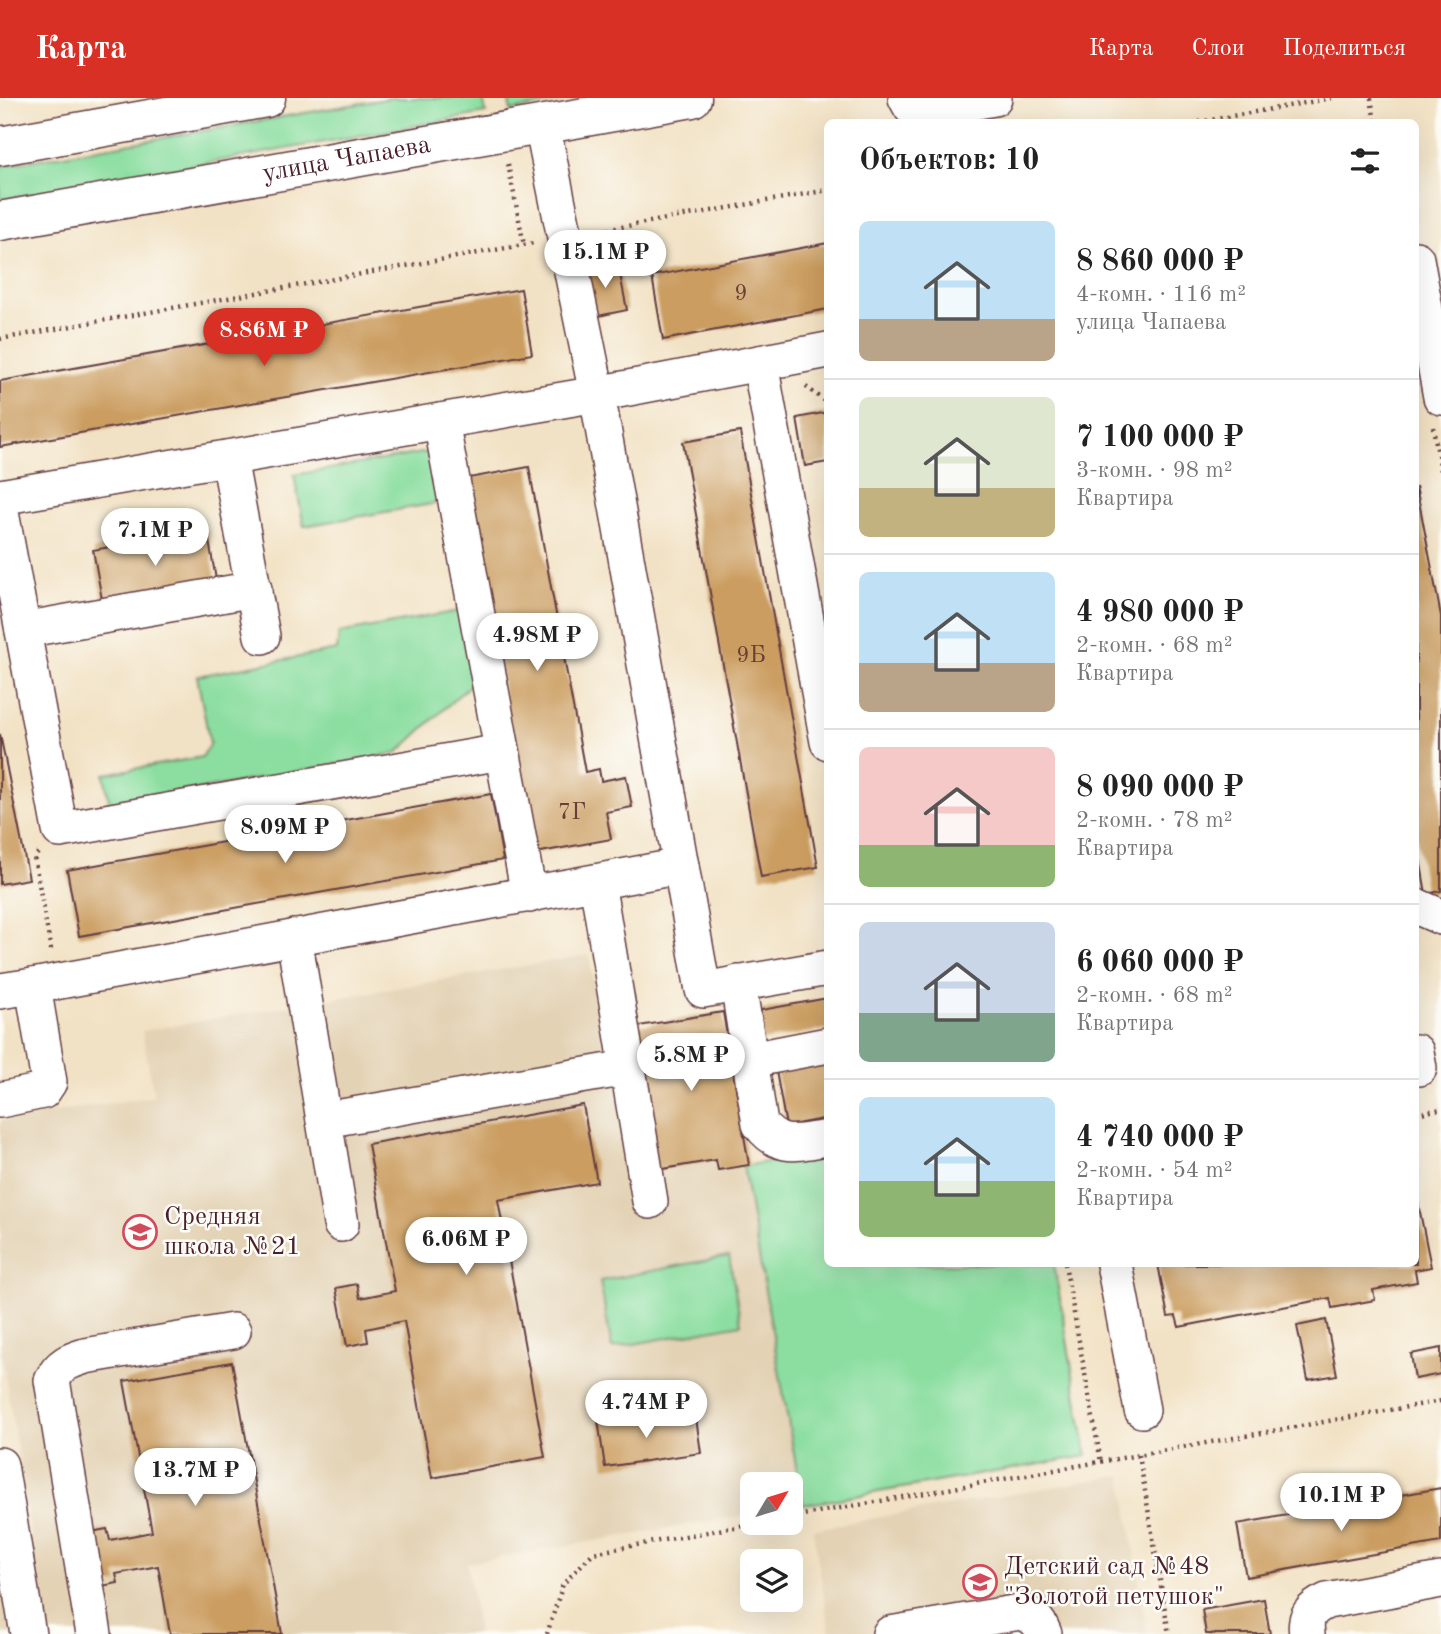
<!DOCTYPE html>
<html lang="ru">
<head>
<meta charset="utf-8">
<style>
  body { margin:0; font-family:"Old Standard TT",serif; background:#f6f6f6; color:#222; height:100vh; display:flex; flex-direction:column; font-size:26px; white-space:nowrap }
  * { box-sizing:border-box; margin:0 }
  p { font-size:23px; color:#767676 }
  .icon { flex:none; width:38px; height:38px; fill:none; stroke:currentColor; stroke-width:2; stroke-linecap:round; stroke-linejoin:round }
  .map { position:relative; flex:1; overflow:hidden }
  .sheet { position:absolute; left:824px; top:21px; width:595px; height:1148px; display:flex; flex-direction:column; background:#fff; border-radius:10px; box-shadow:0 7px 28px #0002 }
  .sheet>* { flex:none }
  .needle { width:46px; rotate:52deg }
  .fabs { position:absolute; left:740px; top:1374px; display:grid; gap:14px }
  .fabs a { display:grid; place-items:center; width:63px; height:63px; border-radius:10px; background:#fff; box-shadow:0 7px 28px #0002; font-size:35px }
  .price { position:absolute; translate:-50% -60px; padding:0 16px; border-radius:24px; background:#fff; color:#222; font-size:23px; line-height:46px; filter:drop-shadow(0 2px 4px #0008) }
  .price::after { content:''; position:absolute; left:50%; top:42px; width:21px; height:16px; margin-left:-10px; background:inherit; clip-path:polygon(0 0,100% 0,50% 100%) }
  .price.on { background:#d93025; color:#fff }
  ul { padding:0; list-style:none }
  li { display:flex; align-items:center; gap:21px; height:175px; padding:0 35px }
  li+li { border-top:2px solid #e0e0e0 }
  li span { display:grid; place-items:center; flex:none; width:196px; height:140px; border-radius:10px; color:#555 }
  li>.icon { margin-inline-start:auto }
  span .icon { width:84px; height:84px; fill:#fffc; stroke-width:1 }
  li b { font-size:30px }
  h2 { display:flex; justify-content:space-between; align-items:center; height:84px; padding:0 35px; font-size:30px }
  header { display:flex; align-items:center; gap:42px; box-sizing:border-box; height:98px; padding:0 35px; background:#d93025; color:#fff }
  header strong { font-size:33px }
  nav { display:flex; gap:38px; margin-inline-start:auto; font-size:24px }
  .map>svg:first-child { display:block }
</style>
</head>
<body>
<header>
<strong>Карта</strong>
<nav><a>Карта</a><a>Слои</a><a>Поделиться</a></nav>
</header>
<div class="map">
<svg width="1441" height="1536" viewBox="0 0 1441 1536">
  <rect width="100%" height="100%" fill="#fdfcf7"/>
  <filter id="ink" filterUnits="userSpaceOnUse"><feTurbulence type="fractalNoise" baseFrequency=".0143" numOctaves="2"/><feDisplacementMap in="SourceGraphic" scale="14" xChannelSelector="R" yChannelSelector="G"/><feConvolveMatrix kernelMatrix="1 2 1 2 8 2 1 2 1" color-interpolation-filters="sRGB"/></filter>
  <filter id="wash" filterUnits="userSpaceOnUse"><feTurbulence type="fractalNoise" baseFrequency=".00686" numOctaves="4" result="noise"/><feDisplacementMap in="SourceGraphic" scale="28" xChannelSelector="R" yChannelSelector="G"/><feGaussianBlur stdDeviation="1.57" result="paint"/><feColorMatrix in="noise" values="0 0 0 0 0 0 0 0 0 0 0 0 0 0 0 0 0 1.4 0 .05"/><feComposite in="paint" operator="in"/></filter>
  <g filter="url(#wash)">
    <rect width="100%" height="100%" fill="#f2e2c5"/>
    <!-- built -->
    <g fill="#e3d2b4">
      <path d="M589 857 604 953 636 947 633 929 692 919 716 1062 743 1067 828 1166H1054L1087 1358 791 1409V1386H752V1416L467 1465 478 1536H47L0 1245V1023L154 998 142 933Z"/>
      <path d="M1122 1377 1147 1536H830L813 1431Z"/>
      <path d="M0 1469 11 1536H0Z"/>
    </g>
    <!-- green -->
    <g fill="#8bdea0" stroke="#6a7e66" stroke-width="2">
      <path d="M391 0H483L486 15 0 102V68Z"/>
      <path d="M508 0H579L511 13Z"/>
      <path d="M428 354 438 405 304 428 294 377Z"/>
      <path d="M459 513 473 584 397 655 110 708 104 676 202 659 210 646 197 578 337 552 339 535Z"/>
      <path d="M828 1054V1166H1054L1087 1358 803 1407 743 1068Z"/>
      <path d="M729 1158 741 1226 612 1250 600 1183Z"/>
    </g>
    <g id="blocks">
      <!-- building -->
      <g fill="#cb9d61">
        <path d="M828 145V211L663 242 652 178Z"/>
        <path d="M618 166 627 212 593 219 584 172Z"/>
        <path d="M521 191 532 256 0 349V283Z"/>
        <path d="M828 314V364L805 368 797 320Z"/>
        <path d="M740 334 818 769 761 779 683 344Z"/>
        <path d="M529 369 585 674 599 671 601 683 626 678 632 709 606 714 611 741 530 756 469 380Z"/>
        <path d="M1416 388 1441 518V793L1426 796 1416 737Z"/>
        <path d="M207 432 217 487 103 507 93 452Z"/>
        <path d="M0 636 29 781 0 786Z"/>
        <path d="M491 696 503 762 79 838 67 772Z"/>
        <path d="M828 900V931L762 943 756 913Z"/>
        <path d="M723 914 749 1067 718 1072 716 1062 657 1072 633 929Z"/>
        <path d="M828 964V1020L786 1028 776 973Z"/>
        <path d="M583 1007 597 1084 498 1102 545 1359 432 1380 404 1223 366 1231 368 1244 347 1248 336 1190 357 1186 360 1200 395 1193 368 1046Z"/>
        <path d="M1416 1094 1431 1169 1415 1172 1417 1184 1373 1192 1375 1202 1332 1210 1330 1200 1179 1229 1176 1218 1168 1219 1158 1166H1416Z"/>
        <path d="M1326 1222 1337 1277 1308 1282 1297 1228Z"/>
        <path d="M1441 1250V1276L1415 1281 1411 1256Z"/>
        <path d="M232 1264 282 1536H170L158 1468 116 1476 118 1485 91 1490 80 1436 107 1431 110 1442 152 1434 124 1283Z"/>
        <path d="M647 1315 649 1327 696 1320 701 1355 605 1369 598 1322Z"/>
        <path d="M1441 1390V1444L1246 1479 1237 1426Z"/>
        <path d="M1264 1501 1270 1536H1206L1202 1512Z"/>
      </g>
    </g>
  </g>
  <g filter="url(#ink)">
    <use href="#blocks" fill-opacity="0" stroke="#633c42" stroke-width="2"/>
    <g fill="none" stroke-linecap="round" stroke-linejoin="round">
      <!-- minor casing -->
      <g stroke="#633c42" stroke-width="38">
        <g id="minor">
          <path d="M906 0 911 9 918 14 994 0"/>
          <path d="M1416 161 1441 299"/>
          <path d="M828 252 597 296 703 892 828 870"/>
          <path d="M760 265 828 644"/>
          <path d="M441 323 529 797"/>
          <path d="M229 360 262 538"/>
          <path d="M0 399 597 296 542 27"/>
          <path d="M0 409 60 732 501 654"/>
          <path d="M23 532 254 491"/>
          <path d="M597 784 650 1103"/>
          <path d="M1416 808 1441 819"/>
          <path d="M294 839 341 1126"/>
          <path d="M738 885 760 1026C780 1053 799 1044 828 1040"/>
          <path d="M0 893 33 888"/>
          <path d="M1416 954 1419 970"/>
          <path d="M750 962 828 947"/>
          <path d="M0 1002 43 993 49 984 33 888 681 768"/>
          <path d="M324 1022 627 970"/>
          <path d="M1114 1166 1142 1312"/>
          <path d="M0 1367 28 1536"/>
          <path d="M94 1536 52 1282C60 1266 69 1263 85 1258L233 1233"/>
          <path d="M890 1536 1020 1514C1033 1517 1039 1523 1044 1536"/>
          <path d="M1307 1536C1304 1518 1311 1510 1327 1503L1441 1482"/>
        </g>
      </g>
      <!-- major casing -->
      <g stroke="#633c42" stroke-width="41">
        <g id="major">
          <path d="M0 48 266 0"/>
          <path id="s1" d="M0 123 692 0"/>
        </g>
      </g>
      <!-- path -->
      <g stroke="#633c42" stroke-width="4.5" stroke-dasharray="2 5" stroke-linecap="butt">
        <path d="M1371 0 1375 24"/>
        <path d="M1199 24 1333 0"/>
        <path d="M508 66 524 147"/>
        <path d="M594 134 828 92"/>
        <path d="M0 241 534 145"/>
        <path d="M806 289 828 305"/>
        <path d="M1433 329 1441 373"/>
        <path d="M38 755 34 759 51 852"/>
        <path d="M1416 1016 1441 1011"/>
        <path d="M1065 1166 1101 1364"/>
        <path d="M1139 1357 1169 1536"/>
        <path d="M791 1419 1441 1303"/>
        <path d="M547 1536 563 1486 593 1455 762 1424"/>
      </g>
      <!-- minor -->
      <use href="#minor" stroke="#fff" stroke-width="35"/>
      <!-- major -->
      <use href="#major" stroke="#fff" stroke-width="38"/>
    </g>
  </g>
  <!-- icons -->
  <defs>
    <g id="school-ring" transform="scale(1.75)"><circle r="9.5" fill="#fdfcf7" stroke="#d1495b" stroke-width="1.5"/><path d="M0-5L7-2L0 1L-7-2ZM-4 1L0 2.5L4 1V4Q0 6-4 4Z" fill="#d1495b"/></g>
  </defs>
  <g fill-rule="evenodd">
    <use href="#school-ring" x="140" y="1134"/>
    <use href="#school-ring" x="980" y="1484"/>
  </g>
  <g text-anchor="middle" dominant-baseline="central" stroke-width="5" stroke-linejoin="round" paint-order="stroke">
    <!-- number labels -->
    <g font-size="23" fill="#6a3e38">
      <text x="741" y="195">9</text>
      <text x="751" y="557">9Б</text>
      <text x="572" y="714">7Г</text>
    </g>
    <!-- street labels -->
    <g font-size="26" fill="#4a1f2b" stroke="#fdfcf7">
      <text stroke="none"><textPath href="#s1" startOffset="352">улица Чапаева</textPath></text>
    </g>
    <!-- poi labels -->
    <g font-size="26" fill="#4a1f2b" stroke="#fdfcf7" text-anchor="start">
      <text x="164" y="1119">Средняя<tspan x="164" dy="30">школа №21</tspan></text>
      <text x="1004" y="1469">Детский сад №48<tspan x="1004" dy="30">"Золотой петушок"</tspan></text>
    </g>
  </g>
</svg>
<div class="fabs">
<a><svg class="needle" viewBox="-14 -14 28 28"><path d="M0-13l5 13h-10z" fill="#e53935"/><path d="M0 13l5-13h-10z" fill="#767676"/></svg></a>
<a><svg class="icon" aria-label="layers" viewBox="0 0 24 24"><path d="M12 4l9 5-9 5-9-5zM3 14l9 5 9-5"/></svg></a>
</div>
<b class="price" style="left:605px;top:192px">15.1M ₽</b>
<b class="price on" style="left:264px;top:270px">8.86M ₽</b>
<b class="price" style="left:155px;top:470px">7.1M ₽</b>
<b class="price" style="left:537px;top:575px">4.98M ₽</b>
<b class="price" style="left:285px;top:767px">8.09M ₽</b>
<b class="price" style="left:691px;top:995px">5.8M ₽</b>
<b class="price" style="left:466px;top:1179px">6.06M ₽</b>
<b class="price" style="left:646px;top:1342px">4.74M ₽</b>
<b class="price" style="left:195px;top:1410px">13.7M ₽</b>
<b class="price" style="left:1341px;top:1435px">10.1M ₽</b>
<section class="sheet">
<h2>Объектов: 10<svg class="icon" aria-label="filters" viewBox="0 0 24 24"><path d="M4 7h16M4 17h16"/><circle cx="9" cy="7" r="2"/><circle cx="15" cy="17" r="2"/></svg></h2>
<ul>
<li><span style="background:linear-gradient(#bfe0f5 70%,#b9a48a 0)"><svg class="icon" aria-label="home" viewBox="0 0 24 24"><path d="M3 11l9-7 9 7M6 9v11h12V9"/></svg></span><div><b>8 860 000 ₽</b><p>4-комн. · 116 m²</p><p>улица Чапаева</p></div></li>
<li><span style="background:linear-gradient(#dfe7d0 65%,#c2b280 0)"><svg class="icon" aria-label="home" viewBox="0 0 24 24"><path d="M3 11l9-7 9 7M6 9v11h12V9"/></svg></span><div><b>7 100 000 ₽</b><p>3-комн. · 98 m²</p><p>Квартира</p></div></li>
<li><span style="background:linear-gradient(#bfe0f5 65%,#b9a48a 0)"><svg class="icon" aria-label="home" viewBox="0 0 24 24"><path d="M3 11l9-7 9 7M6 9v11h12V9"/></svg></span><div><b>4 980 000 ₽</b><p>2-комн. · 68 m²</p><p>Квартира</p></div></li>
<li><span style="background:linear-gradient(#f6c9c9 70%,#8fb573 0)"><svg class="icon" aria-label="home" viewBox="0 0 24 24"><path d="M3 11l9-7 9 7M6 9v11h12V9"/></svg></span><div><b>8 090 000 ₽</b><p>2-комн. · 78 m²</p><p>Квартира</p></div></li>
<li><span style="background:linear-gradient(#c9d6e8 65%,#7fa58c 0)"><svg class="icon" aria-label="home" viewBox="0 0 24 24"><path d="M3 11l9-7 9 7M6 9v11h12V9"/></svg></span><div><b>6 060 000 ₽</b><p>2-комн. · 68 m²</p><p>Квартира</p></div></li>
<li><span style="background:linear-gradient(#bfe0f5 60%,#8fb573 0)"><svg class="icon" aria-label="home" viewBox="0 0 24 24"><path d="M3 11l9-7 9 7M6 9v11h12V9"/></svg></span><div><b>4 740 000 ₽</b><p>2-комн. · 54 m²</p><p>Квартира</p></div></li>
</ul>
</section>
</div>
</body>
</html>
